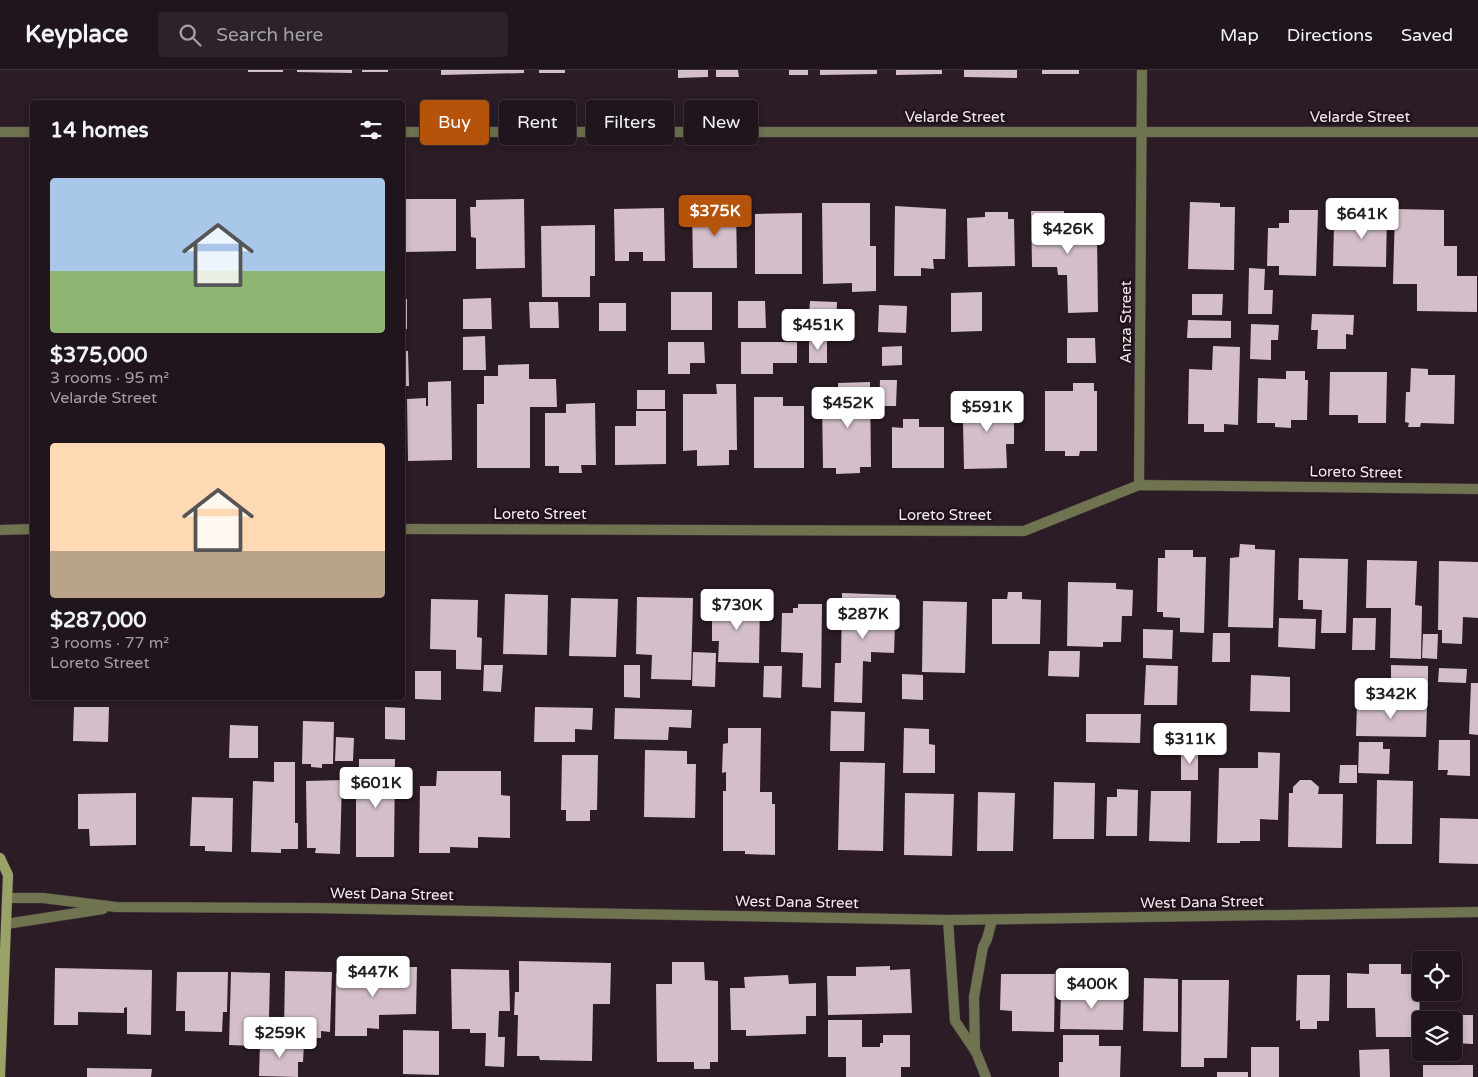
<!DOCTYPE html>
<html lang="en">
<head>
<meta charset="utf-8">
<style>
  body { margin:0; font-family:"Varela Round",sans-serif; background:#2d2229; color:#f1f3f6; height:100vh; display:flex; flex-direction:column; font-size:19px; white-space:nowrap }
  * { box-sizing:border-box; margin:0 }
  p { font-size:16px; color:#a29fa3 }
  .icon { flex:none; width:28px; height:28px; fill:none; stroke:currentColor; stroke-width:2; stroke-linecap:round; stroke-linejoin:round }
  .map { position:relative; flex:1; overflow:hidden }
  .panel { position:absolute; left:30px; top:30px; width:375px; height:600px; display:flex; flex-direction:column; background:#20151c; border-radius:5px; box-shadow:0 2px 8px #0003,0 0 0 1px #3d343b }
  .panel>* { flex:none }
  .banner { position:absolute; left:420px; top:30px; width:475px; height:45px; display:flex; gap:10px }
  .controls { position:absolute; left:1412px; top:881px; display:grid; gap:10px }
  .controls a { display:grid; place-items:center; width:50px; height:50px; border-radius:5px; background:#20151c; box-shadow:0 2px 8px #0003,0 0 0 1px #3d343b; font-size:25px }
  .price { position:absolute; translate:-50% -42px; padding:0 11px; border-radius:5px; background:#fff; color:#222; font-size:16px; line-height:32px; filter:drop-shadow(0 1px 2px #0008) }
  .price::after { content:''; position:absolute; left:50%; top:30px; width:15px; height:11px; margin-left:-8px; background:inherit; clip-path:polygon(0 0,100% 0,50% 100%) }
  .price.on { background:#b45309; color:#fff }
  ul { padding:0; list-style:none }
  li { display:grid; align-content:center; gap:10px; height:265px; padding:0 20px }
  li span { display:grid; place-items:center; height:155px; border-radius:5px; color:#555 }
  li>.icon { margin-inline-start:auto }
  span .icon { width:90px; height:90px; fill:#fffc; stroke-width:1 }
  li b { font-size:21px }
  h2 { display:flex; justify-content:space-between; align-items:center; height:60px; padding:0 20px; font-size:21px }
  .tag { padding:0 18px; border-radius:5px; background:#20151c; box-shadow:0 2px 8px #0003,0 0 0 1px #3d343b; font-size:18px; line-height:45px }
  .tag.on { background:#b45309; color:#fff }
  header { display:flex; align-items:center; gap:30px; box-sizing:border-box; height:70px; padding:0 25px; background:#20151c; border-bottom:1px solid #3d343b }
  header strong { font-size:24px }
  nav { display:flex; gap:28px; margin-inline-start:auto; font-size:18px }
  .search { width:350px; height:45px; background:#2d2229; display:flex; align-items:center; gap:12px; box-sizing:border-box; padding:0 18px; border-radius:5px; color:#a29fa3; font-size:19px }
  .map>svg:first-child { display:block }
</style>
</head>
<body>
<header>
<strong>Keyplace</strong>
<div class="search"><svg class="icon" aria-label="search" viewBox="0 0 24 24"><circle cx="10" cy="10" r="6"/><path d="M15 15l6 6"/></svg>Search here</div>
<nav><a>Map</a><a>Directions</a><a>Saved</a></nav>
</header>
<div class="map">
<svg width="1478" height="1007" viewBox="0 0 1478 1007">
  <rect width="100%" height="100%" fill="#2b1c25"/>
  <!-- building -->
  <g fill="#d3bec9">
    <rect x="248" y="0" width="35" height="2"/>
    <path d="M297 0H352V3L297 2Z"/>
    <rect x="362" y="0" width="26" height="2"/>
    <path d="M441 0H524V3L441 5Z"/>
    <rect x="539" y="0" width="26" height="3"/>
    <path d="M678 0H708V7L678 8Z"/>
    <path d="M716 0H738L739 7H716Z"/>
    <rect x="789" y="0" width="19" height="5"/>
    <path d="M820 0H877V4L820 5Z"/>
    <path d="M896 0H942V4L896 5Z"/>
    <path d="M964 0H1017V8L964 7Z"/>
    <rect x="1042" y="0" width="37" height="4"/>
    <path d="M405 129H456V181L405 182Z"/>
    <path d="M524 129 525 198 476 199V168L471 167 470 137H476V130Z"/>
    <path d="M1190 132 1220 133V137H1235L1234 200 1188 199Z"/>
    <path d="M822 133H870V176H876V221L852 222V213L823 214Z"/>
    <path d="M736 135 737 198H693L692 136Z"/>
    <path d="M895 136 946 139 945 189H933L934 199 921 198V206H894Z"/>
    <path d="M664 138 665 191H643V182H629V191H615L614 139Z"/>
    <path d="M1395 139 1444 140V176H1457V206H1477V242L1417 241V214H1393Z"/>
    <path d="M1289 140H1318L1316 206 1279 205V196H1267L1268 158H1279V153H1289Z"/>
    <path d="M1349 140 1387 141 1386 197 1333 196 1334 155H1349Z"/>
    <path d="M1031 141H1064V147H1090V165H1097L1098 242 1068 243 1067 205H1058L1057 197H1032Z"/>
    <path d="M985 142H1008V149H1014L1015 196 968 197 967 148 985 147Z"/>
    <path d="M802 143V204H755V144Z"/>
    <path d="M595 155V206H590V227H542L541 156Z"/>
    <path d="M1249 198 1265 199 1264 220H1273L1272 244H1248Z"/>
    <rect x="671" y="222" width="41" height="38"/>
    <path d="M982 222V261L951 262V223Z"/>
    <path d="M1192 224H1223L1222 245H1192Z"/>
    <path d="M491 228 492 259H463V229Z"/>
    <rect x="402" y="229" width="5" height="30"/>
    <path d="M738 231H765L766 258H738Z"/>
    <path d="M810 231 837 232 836 261 808 260Z"/>
    <path d="M529 232H558L559 258H530Z"/>
    <rect x="599" y="233" width="27" height="28"/>
    <path d="M879 235 907 236 906 263 878 262Z"/>
    <path d="M1312 244 1354 245 1353 265 1346 264V279H1317L1318 260H1311Z"/>
    <path d="M1188 250 1231 251V268H1187Z"/>
    <path d="M1251 254 1279 255 1278 270H1271V290L1250 289Z"/>
    <path d="M485 266 486 300H463V267Z"/>
    <path d="M1067 268H1095L1096 293H1067Z"/>
    <rect x="809" y="269" width="18" height="24"/>
    <path d="M668 272H704L705 293H690V304H668Z"/>
    <path d="M741 272H797V293H773V304H741Z"/>
    <path d="M902 276V295L882 296V277Z"/>
    <path d="M1213 276 1240 277 1238 355 1224 354V362H1204V354H1188L1189 299 1212 300Z"/>
    <path d="M402 281H408L409 316H402Z"/>
    <path d="M529 294V309H556L557 337H530V398H477V334H484V306H498V295Z"/>
    <path d="M1411 298 1428 299V305H1455L1454 354 1421 353 1420 357H1408L1409 353 1405 352 1406 322H1410Z"/>
    <path d="M1286 301H1305V310H1308L1307 350H1291V358L1275 357V353H1257L1258 308 1286 309Z"/>
    <path d="M1330 302H1387L1386 353H1358V345H1329Z"/>
    <path d="M880 310H897L896 336H879Z"/>
    <path d="M451 311 452 390 408 391 407 329 426 328V336H428V312Z"/>
    <path d="M870 312 871 397H860V403L836 404V398H823L822 331H838V313Z"/>
    <path d="M1073 313H1094V321H1097V381H1080L1079 386H1065V381H1045V321H1073Z"/>
    <path d="M716 314H736L737 380H729V395L697 396V380L683 381V324H717Z"/>
    <rect x="637" y="320" width="28" height="19"/>
    <path d="M1007 326V352H1014V374H1006L1007 398 964 399 963 353 968 352V327Z"/>
    <path d="M754 327H783V336H804V398H754Z"/>
    <path d="M595 333 596 395H581L582 403H559V396H545V343H566V334Z"/>
    <path d="M636 341H666V394L615 395V356H636Z"/>
    <path d="M903 349H919V357H944V398H892V357L903 358Z"/>
    <path d="M1240 474 1255 475V479L1275 480 1273 558 1228 557 1230 488 1239 487Z"/>
    <path d="M1165 480H1193V487H1206L1204 563 1180 562V548L1163 547V542H1157L1158 488H1165Z"/>
    <path d="M1299 488 1348 489 1346 563H1321L1322 540 1303 539V530H1298Z"/>
    <path d="M1367 490 1417 491 1415 535 1422 536 1421 589 1390 588 1391 538H1366Z"/>
    <path d="M1439 491 1478 492V548L1463 547 1462 574 1442 573V560H1438Z"/>
    <path d="M1068 512 1116 513V519L1133 520 1132 546H1122L1121 572H1103V577L1067 576Z"/>
    <path d="M1008 522H1022V529L1041 530 1040 574H992V529H1007Z"/>
    <path d="M842 523 896 525 894 583 871 582V592L863 591 862 633 834 632 835 593H841Z"/>
    <path d="M505 524 548 525 547 585 503 584Z"/>
    <path d="M637 527 693 528 691 610 651 609 652 585 636 584Z"/>
    <path d="M571 528 618 529 616 587 569 586Z"/>
    <path d="M431 529 478 530 477 567 482 568 481 600 456 599V580L430 579Z"/>
    <path d="M923 531 967 532 965 603 922 602Z"/>
    <path d="M712 532 760 533 759 593 718 592 719 571H712Z"/>
    <path d="M798 534H822L821 618 802 617 803 583 781 582 782 543H793V538H798Z"/>
    <path d="M1279 548 1316 549 1315 579 1278 577Z"/>
    <path d="M1353 548H1376L1375 580H1352Z"/>
    <path d="M1143 559 1173 560 1172 589 1143 588Z"/>
    <path d="M1213 563H1230V592H1212Z"/>
    <path d="M1423 564H1438L1437 589 1422 588Z"/>
    <path d="M1049 581H1080L1079 607 1048 606Z"/>
    <path d="M693 582 716 583 715 617 692 616Z"/>
    <path d="M484 595H503L501 622 483 621Z"/>
    <path d="M624 595H640V628L624 627Z"/>
    <path d="M1146 595 1178 596 1177 635H1144Z"/>
    <path d="M1391 595 1428 596V630L1391 629Z"/>
    <path d="M764 596H782L781 628 763 627Z"/>
    <path d="M1439 598 1467 599 1466 613 1438 612Z"/>
    <path d="M415 601H441V630L415 629Z"/>
    <path d="M902 604 923 605V630L902 629Z"/>
    <path d="M1251 605 1290 607V642L1250 641Z"/>
    <path d="M1471 613H1478V665L1469 664Z"/>
    <path d="M1357 633 1427 635 1426 667 1356 666Z"/>
    <path d="M74 637H109L108 672 73 671Z"/>
    <path d="M385 637 405 638V670L385 669Z"/>
    <path d="M535 637 593 638 592 660 575 659V672H534Z"/>
    <path d="M615 638 692 640 691 658 669 657 668 670 614 669Z"/>
    <path d="M831 641 865 642 864 681H830Z"/>
    <path d="M1086 644H1141L1140 673 1086 672Z"/>
    <path d="M303 651 334 652 333 694H322V698L311 697V694H302Z"/>
    <path d="M230 655 258 656V688H229Z"/>
    <path d="M728 658H761L760 722H772V734H775V785L745 784V781H723V721H726V702L722 703 723 674 728 673Z"/>
    <path d="M904 658 929 659V674L935 675V703H903Z"/>
    <path d="M336 667 354 668 353 691H335Z"/>
    <path d="M1439 670H1470V706L1447 705 1448 700H1438Z"/>
    <path d="M1359 672H1383V679H1390L1389 704 1358 703Z"/>
    <path d="M645 680 687 681V694H696L695 748 644 747Z"/>
    <rect x="1181" y="680" width="17" height="30"/>
    <path d="M1258 682 1280 683 1278 750 1260 749V771H1240V773H1217L1219 698H1258Z"/>
    <path d="M562 685H598L597 740H590V751H566V740H561Z"/>
    <path d="M359 689H395L394 787H356V726H359Z"/>
    <path d="M274 692H295V753H298V779H281V783L251 782 253 711 274 712Z"/>
    <path d="M840 692 885 693 883 781 838 780Z"/>
    <path d="M1340 695H1357V713H1339Z"/>
    <path d="M437 701H501V725L510 726V768L478 767V778L450 777V783H419L420 716H436Z"/>
    <path d="M342 710 340 784 315 783 316 778H307L306 711Z"/>
    <path d="M1300 710H1311L1319 717 1318 724H1343L1342 778 1288 777 1289 723H1293V717Z"/>
    <path d="M1377 710 1413 711 1412 774H1376Z"/>
    <path d="M1054 712 1095 713 1094 769H1053Z"/>
    <path d="M1117 719 1138 720 1137 766H1106L1107 727H1117Z"/>
    <path d="M1151 721H1191L1190 772 1149 771Z"/>
    <path d="M978 722 1015 723 1013 781H977Z"/>
    <path d="M136 723V775L90 776 89 759H78V724Z"/>
    <path d="M905 723 954 724 952 786 904 785Z"/>
    <path d="M192 727 233 728 232 782 205 781V776H190Z"/>
    <path d="M1440 748 1478 749V794L1439 793Z"/>
    <path d="M519 891 611 893 610 934H593L592 991 540 990 539 986H517L518 945H514L515 922H519Z"/>
    <path d="M672 892H704L705 910 718 911V992H710V999H694V992H657L656 914H672Z"/>
    <path d="M1369 894H1401V904H1420L1419 967H1376L1375 938H1347V903L1369 904Z"/>
    <path d="M890 896V900L910 899 912 943 828 945 827 906H856V897Z"/>
    <path d="M375 897H417L416 944 379 945V959L367 958V966H335L336 903 374 904Z"/>
    <path d="M55 898 152 900 151 965 127 964V937L124 938V943L78 942V955H54Z"/>
    <path d="M451 899 509 900 510 941H499L498 967H505L504 997 485 996 486 963H470V959H452Z"/>
    <path d="M285 901 332 902 330 962 321 961V968H298V961H284Z"/>
    <path d="M177 902H228L227 942H223L222 962 185 961V941H176Z"/>
    <path d="M231 902 270 903 269 950H256L255 976 229 975Z"/>
    <path d="M1001 904H1055L1054 962 1012 961V941L1000 940Z"/>
    <path d="M788 905 789 914 816 913V946H806V964L746 966V960H731L730 918H745L744 907Z"/>
    <path d="M1297 905H1330L1329 951H1317V959H1300V950L1296 951Z"/>
    <path d="M1144 908 1178 909V962L1143 961Z"/>
    <path d="M1182 910H1229L1227 988H1204V997H1181Z"/>
    <path d="M1061 921 1124 922 1123 960 1060 959Z"/>
    <path d="M1430 945H1473V974L1454 973V950H1430Z"/>
    <path d="M828 950H862V977H880V973H883V965H910V997H901V1007H846V987H828Z"/>
    <path d="M403 960 439 961V1005L403 1004Z"/>
    <path d="M1063 965H1099V976H1121L1120 1007H1059V992H1063Z"/>
    <path d="M260 972 304 973 303 992H298V1007L259 1006Z"/>
    <rect x="1251" y="977" width="28" height="30"/>
    <path d="M1389 979 1390 1007H1360L1359 980Z"/>
    <rect x="1423" y="995" width="50" height="12"/>
    <path d="M87 998 152 999 151 1007H87Z"/>
    <rect x="1217" y="1002" width="31" height="5"/>
  </g>
  <g fill="none" stroke-linecap="round" stroke-linejoin="round">
    <!-- street casing -->
    <g stroke="#473941" stroke-width="11">
      <g id="street">
        <path d="M0 62H32"/>
        <path d="M402 62H1478"/>
        <path d="M1139 415 1142 0"/>
        <path d="M402 459 1024 461 1139 415 1478 419"/>
        <path d="M0 460 32 459"/>
        <path d="M8 828H43L116 837 313 838 948 850 1478 842"/>
        <path d="M948 850 955 951 976 982 986 1007"/>
        <path d="M6 854 103 839"/>
        <path d="M975 981 974 927 983 877 987 869 992 850"/>
      </g>
    </g>
    <!-- secondary casing -->
    <g stroke="#473941" stroke-width="11">
      <path id="secondary" d="M0 788 8 805 0 1007"/>
    </g>
    <!-- street -->
    <use href="#street" stroke="#6f734f" stroke-width="10"/>
    <!-- secondary -->
    <use href="#secondary" stroke="#9ba267" stroke-width="10"/>
  </g>
  <g text-anchor="middle" dominant-baseline="central" stroke-width="5" stroke-linejoin="round" paint-order="stroke">
    <!-- street labels -->
    <g font-size="15" fill="#f5eaf0" stroke="#21131c">
      <text x="955" y="47">Velarde Street</text>
      <text x="1360" y="47">Velarde Street</text>
      <text transform="translate(1126 252) rotate(-90)">Anza Street</text>
      <text transform="translate(1356 402) rotate(1)">Loreto Street</text>
      <text x="540" y="444">Loreto Street</text>
      <text x="945" y="445">Loreto Street</text>
      <text transform="translate(392 824) rotate(1)">West Dana Street</text>
      <text transform="translate(797 832) rotate(1)">West Dana Street</text>
      <text transform="translate(1202 832) rotate(-1)">West Dana Street</text>
    </g>
  </g>
</svg>
<div class="controls">
<a><svg class="icon" aria-label="locate" viewBox="0 0 24 24"><circle cx="12" cy="12" r="6"/><path d="M12 2v4M12 18v4M2 12h4M18 12h4"/></svg></a>
<a><svg class="icon" aria-label="layers" viewBox="0 0 24 24"><path d="M12 4l9 5-9 5-9-5zM3 14l9 5 9-5"/></svg></a>
</div>
<b class="price on" style="left:715px;top:167px">$375K</b>
<b class="price" style="left:1362px;top:170px">$641K</b>
<b class="price" style="left:1068px;top:185px">$426K</b>
<b class="price" style="left:818px;top:281px">$451K</b>
<b class="price" style="left:848px;top:359px">$452K</b>
<b class="price" style="left:987px;top:363px">$591K</b>
<b class="price" style="left:737px;top:561px">$730K</b>
<b class="price" style="left:863px;top:570px">$287K</b>
<b class="price" style="left:1391px;top:650px">$342K</b>
<b class="price" style="left:1190px;top:695px">$311K</b>
<b class="price" style="left:376px;top:739px">$601K</b>
<b class="price" style="left:373px;top:928px">$447K</b>
<b class="price" style="left:1092px;top:940px">$400K</b>
<b class="price" style="left:280px;top:989px">$259K</b>
<div class="banner">
<a class="tag on">Buy</a>
<a class="tag">Rent</a>
<a class="tag">Filters</a>
<a class="tag">New</a>
</div>
<section class="panel">
<h2>14 homes<svg class="icon" aria-label="filters" viewBox="0 0 24 24"><path d="M4 7h16M4 17h16"/><circle cx="9" cy="7" r="2"/><circle cx="15" cy="17" r="2"/></svg></h2>
<ul>
<li><span style="background:linear-gradient(#a9c7e8 60%,#8fb573 0)"><svg class="icon" aria-label="home" viewBox="0 0 24 24"><path d="M3 11l9-7 9 7M6 9v11h12V9"/></svg></span><div><b>$375,000</b><p>3 rooms · 95 m²</p><p>Velarde Street</p></div></li>
<li><span style="background:linear-gradient(#ffd9b3 70%,#b9a48a 0)"><svg class="icon" aria-label="home" viewBox="0 0 24 24"><path d="M3 11l9-7 9 7M6 9v11h12V9"/></svg></span><div><b>$287,000</b><p>3 rooms · 77 m²</p><p>Loreto Street</p></div></li>
</ul>
</section>
</div>
</body>
</html>
